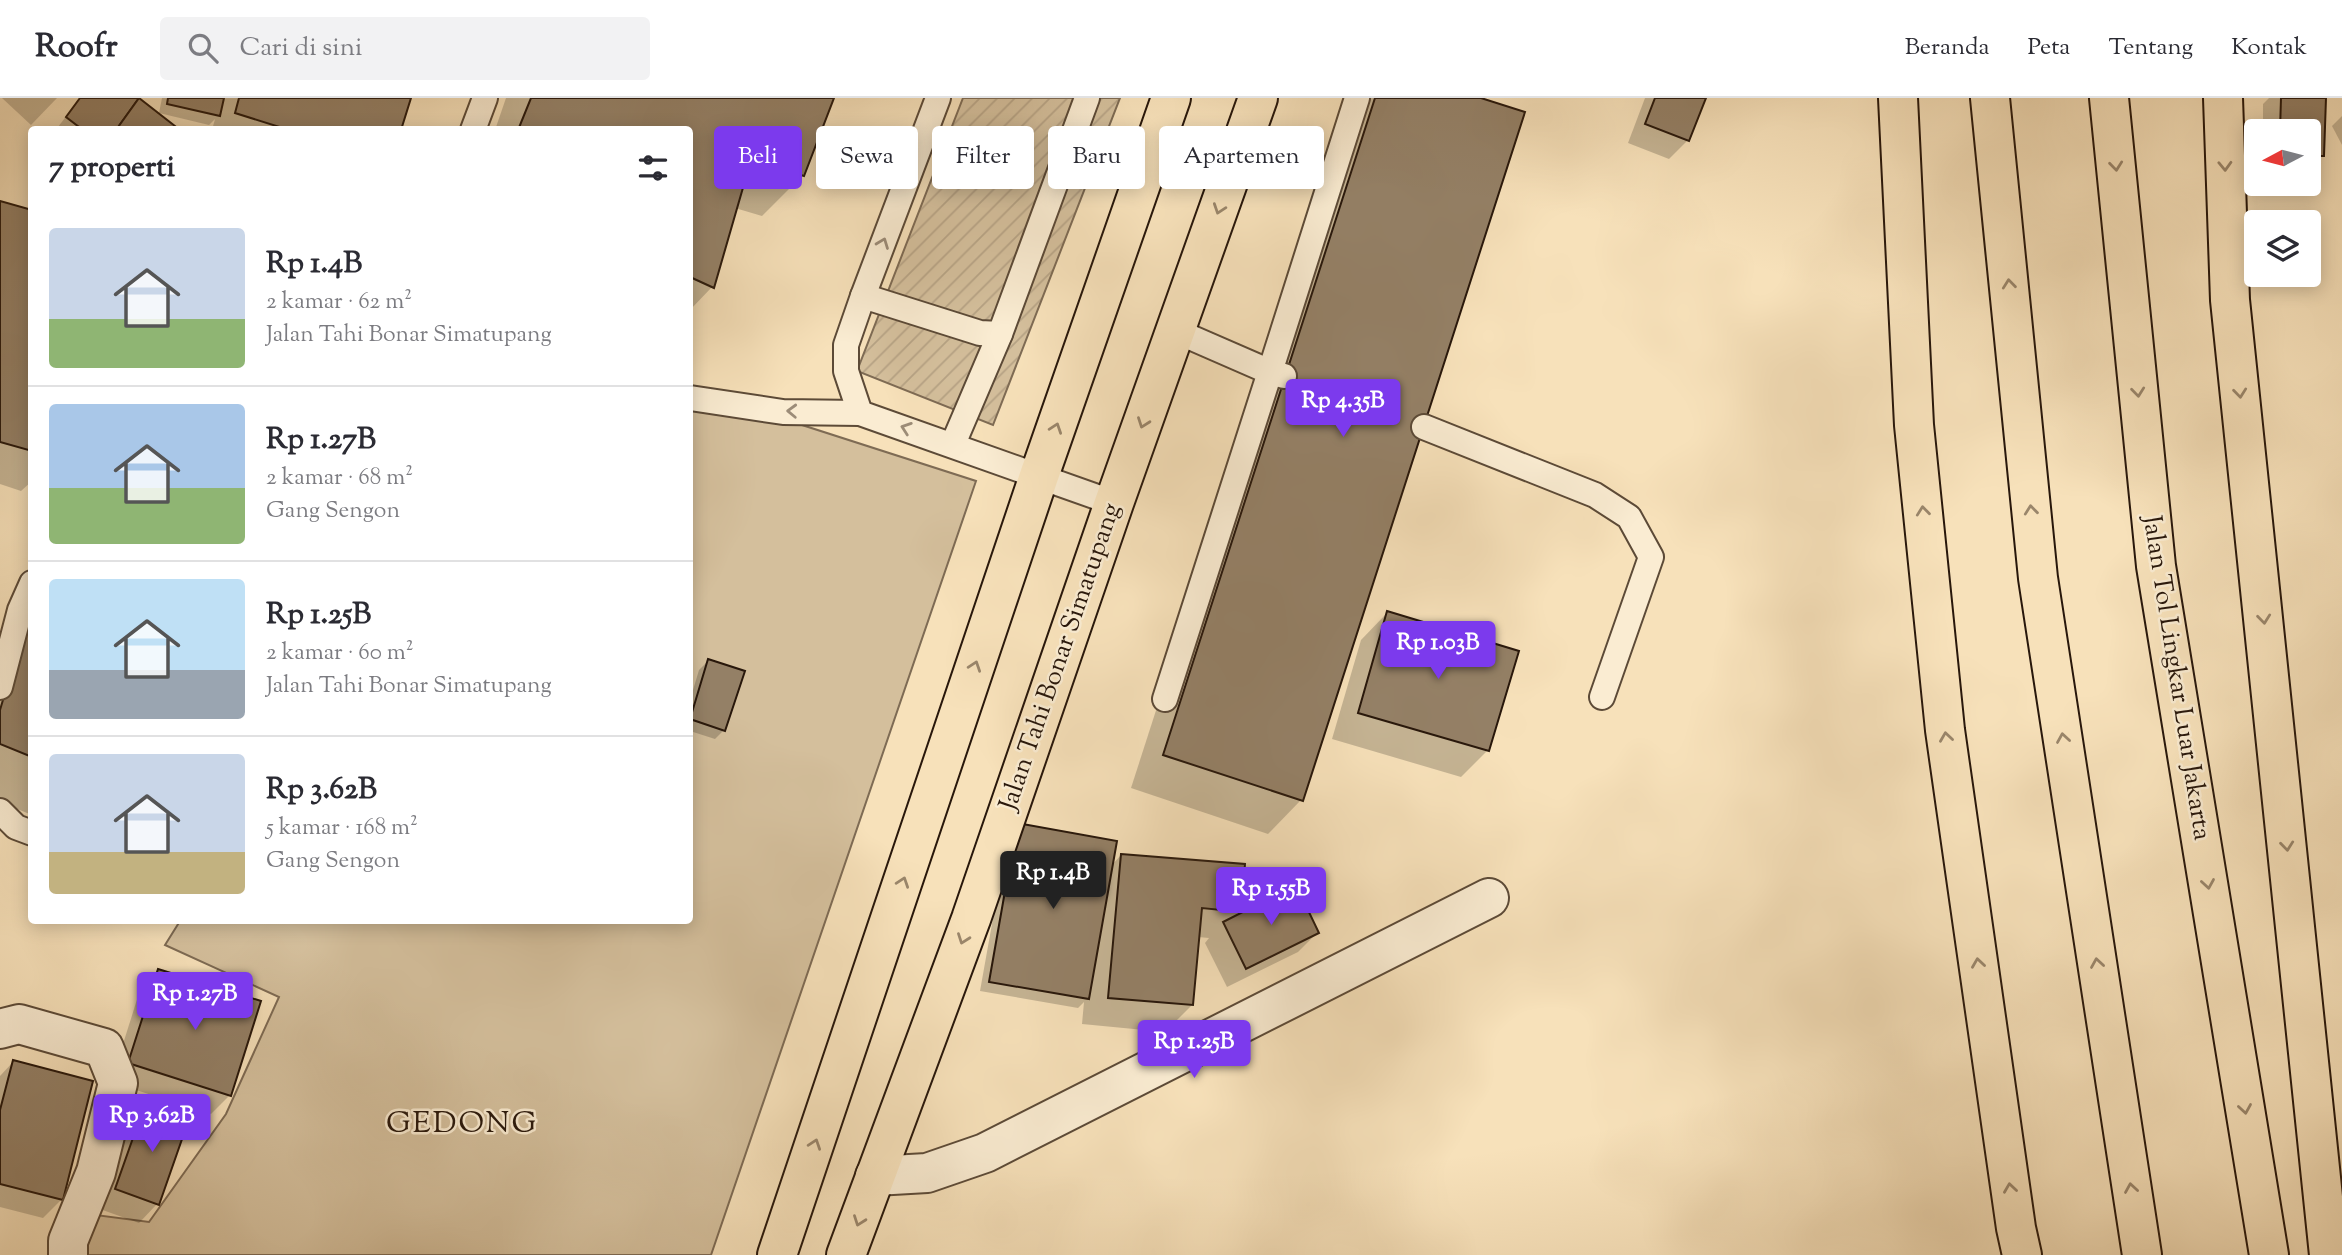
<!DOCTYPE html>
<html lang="id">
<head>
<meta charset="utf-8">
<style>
  body { margin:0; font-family:"Sorts Mill Goudy",serif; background:#f2f2f3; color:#2b2b33; height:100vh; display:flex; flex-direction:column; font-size:26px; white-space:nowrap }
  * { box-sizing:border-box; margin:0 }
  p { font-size:23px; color:#7c7c81 }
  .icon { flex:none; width:38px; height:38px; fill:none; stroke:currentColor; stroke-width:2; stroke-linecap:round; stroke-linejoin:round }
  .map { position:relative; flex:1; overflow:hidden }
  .side { position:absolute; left:28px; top:28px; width:665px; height:798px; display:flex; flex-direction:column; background:#fff; border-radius:7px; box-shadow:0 4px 18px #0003 }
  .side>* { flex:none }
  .top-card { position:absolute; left:714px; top:28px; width:665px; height:63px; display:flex; gap:14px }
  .needle { width:46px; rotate:263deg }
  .tools { position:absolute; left:2244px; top:21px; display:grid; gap:14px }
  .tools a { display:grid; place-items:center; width:77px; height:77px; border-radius:7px; background:#fff; box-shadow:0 4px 18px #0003; font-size:35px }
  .price { position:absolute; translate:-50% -60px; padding:0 16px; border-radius:7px; background:#7c3aed; color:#fff; font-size:23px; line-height:46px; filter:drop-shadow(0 2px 4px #0008) }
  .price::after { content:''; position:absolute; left:50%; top:42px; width:21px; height:16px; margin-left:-10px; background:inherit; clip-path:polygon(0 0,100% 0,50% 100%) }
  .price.on { background:#222; color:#fff }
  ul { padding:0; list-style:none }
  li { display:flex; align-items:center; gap:21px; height:175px; padding:0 21px }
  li+li { border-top:2px solid #e1e1e2 }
  li span { display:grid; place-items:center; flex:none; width:196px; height:140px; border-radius:7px; color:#555 }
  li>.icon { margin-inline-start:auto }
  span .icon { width:84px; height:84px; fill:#fffc; stroke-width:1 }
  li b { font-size:30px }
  h2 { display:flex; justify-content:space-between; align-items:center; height:84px; padding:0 21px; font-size:30px }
  .chip { padding:0 24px; border-radius:7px; background:#fff; box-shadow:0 4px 18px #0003; font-size:24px; line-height:63px }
  .chip.on { background:#7c3aed; color:#fff }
  header { display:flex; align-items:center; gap:42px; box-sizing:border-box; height:98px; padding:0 35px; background:#fff; border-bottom:2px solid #e1e1e2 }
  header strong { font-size:33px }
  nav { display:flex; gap:38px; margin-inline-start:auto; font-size:24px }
  .search { width:490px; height:63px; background:#f2f2f3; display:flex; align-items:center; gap:18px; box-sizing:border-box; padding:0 24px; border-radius:7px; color:#7c7c81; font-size:26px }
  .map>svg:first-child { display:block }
</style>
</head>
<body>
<header>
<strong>Roofr</strong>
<div class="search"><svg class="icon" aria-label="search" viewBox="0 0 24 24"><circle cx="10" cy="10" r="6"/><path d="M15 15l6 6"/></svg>Cari di sini</div>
<nav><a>Beranda</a><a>Peta</a><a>Tentang</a><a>Kontak</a></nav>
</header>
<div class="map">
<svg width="2342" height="1157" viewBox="0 0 2342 1157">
  <defs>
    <pattern id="garden-furrows" width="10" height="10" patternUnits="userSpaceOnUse" patternTransform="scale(1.75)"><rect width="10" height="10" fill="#d4bf9c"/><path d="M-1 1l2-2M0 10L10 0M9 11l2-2" fill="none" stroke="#b6a385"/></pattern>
  </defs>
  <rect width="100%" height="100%" fill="#f7e1ba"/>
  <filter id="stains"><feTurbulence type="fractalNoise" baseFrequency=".00286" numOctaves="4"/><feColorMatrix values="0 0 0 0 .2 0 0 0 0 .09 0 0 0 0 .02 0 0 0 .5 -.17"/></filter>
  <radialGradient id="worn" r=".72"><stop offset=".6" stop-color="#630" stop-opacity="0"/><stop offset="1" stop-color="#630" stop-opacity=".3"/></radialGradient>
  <!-- green -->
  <path fill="#d4bf9c" stroke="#7e6b54" stroke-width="2" d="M690 291 976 383 711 1157H82L96 1117 149 1124 226 1016 279 899 165 847 180 823 690 822Z"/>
  <!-- garden -->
  <path fill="url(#garden-furrows)" stroke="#7e6b54" stroke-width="2" d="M963 0H1120L993 327 857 273Z"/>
  <!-- shadow -->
  <g fill="#0003">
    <path d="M2 0H57L31 27Z"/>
    <path d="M80 0H136L177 32H62L58 29Z"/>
    <path d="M162 0H409L399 32H212L215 21 209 27 159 15Z"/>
    <path d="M506 0H833L803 77 762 118 735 110 712 189 690 212V32H495Z"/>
    <path d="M1356 0H1475L1523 16 1301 702 1268 736 1131 690 1352 4Z"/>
    <path d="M1645 0H1704L1688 42 1669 61 1628 45Z"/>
    <path d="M2269 0H2324L2323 57 2308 72V33H2263V6Z"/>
    <path d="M2342 18V47L2332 28Z"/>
    <path d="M0 105 32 114V383L21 393 0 386Z"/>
    <path d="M32 488V717L0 704V545Z"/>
    <path d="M1387 515 1516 554 1487 653 1461 679 1332 641 1361 542Z"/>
    <path d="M708 563 724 632 715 641 690 633V602L699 572Z"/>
    <path d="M1008 736 1111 768 1121 757 1240 813 1233 820 1317 835 1298 854 1227 889 1205 845 1209 840 1198 839 1192 907 1165 934 1082 926 1084 904 1078 910 980 893Z"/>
    <path d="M158 873 230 997 211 1016 111 984 140 892Z"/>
    <path d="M13 964 62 1101 43 1120 0 1109V978Z"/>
    <path d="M145 1008 157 1106 139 1125 97 1110 126 1026Z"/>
  </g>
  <!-- building -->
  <g fill="#948066" stroke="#28170b" stroke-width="2">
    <path d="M80 0H139L116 32H83L66 19Z"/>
    <path d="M139 0 180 32H116Z"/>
    <path d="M168 0H224L220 18 167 6Z"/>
    <path d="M239 0H411L401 32H289L235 15Z"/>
    <path d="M531 0H834L804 78 751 62 714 190 690 179V32H518Z"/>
    <path d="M1375 0H1481L1525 14 1303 703 1163 657Z"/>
    <path d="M1655 0H1706L1689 43 1645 26Z"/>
    <path d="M2281 0H2326L2324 58H2308V33H2280Z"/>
    <path d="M0 103 32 112V353L0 344Z"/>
    <path d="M1387 513 1519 553 1489 653 1358 615Z"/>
    <path d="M29 514H32V659L0 646V612Z"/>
    <path d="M708 561 745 573 725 633 690 621Z"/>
    <path d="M1017 725 1117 743 1089 901 989 884Z"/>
    <path d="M1121 756 1245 766 1241 814 1202 810 1193 907 1108 900Z"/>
    <path d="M1296 787 1319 835 1246 871 1223 824Z"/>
    <path d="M158 871 261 903 231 998 128 965Z"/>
    <path d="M13 962 93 983 63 1102 0 1086V1012Z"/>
    <path d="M145 1006 189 1021 159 1107 115 1091Z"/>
  </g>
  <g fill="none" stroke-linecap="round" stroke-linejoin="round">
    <!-- lane casing -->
    <g stroke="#5c4a37" stroke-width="28">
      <g id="lane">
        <path d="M938 0 863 198 846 247V273L860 315 1114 405"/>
        <path d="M473 32 485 0"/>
        <path d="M863 198 980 235 1000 236 1087 0"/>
        <path d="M1284 278 1270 274 1357 0"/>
        <path d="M690 300 783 314 860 315"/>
        <path d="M1424 329 1595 397 1629 419 1651 459 1602 599"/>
        <path d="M953 346 1000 236"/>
        <path d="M0 589 20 512 32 485"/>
        <path d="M1165 601 1270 274 1176 233"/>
        <path d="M0 713 16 729 32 735"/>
      </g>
    </g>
    <!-- street casing -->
    <g stroke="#5c4a37" stroke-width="42">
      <g id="street">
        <path d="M0 931 19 926 104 950 118 985 96 1074 68 1143V1157"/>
        <path d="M875 1078 927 1075 985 1055 1489 800"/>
      </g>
    </g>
    <!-- highway casing -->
    <g stroke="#28170b" stroke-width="42">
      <g id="highway">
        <path d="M1898 0 1914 327 1945 632 2016 1130 2022 1157"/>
        <path d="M1990 0 2038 480 2142 1157"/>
        <path d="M2109 0 2156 468 2269 1157"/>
        <path d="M2223 0 2230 202 2329 1157"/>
        <path d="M777 1157 1039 378 1171 0"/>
        <path d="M846 1157 971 821 1114 405 1258 0"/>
      </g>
    </g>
    <!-- lane -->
    <use href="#lane" stroke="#faecd2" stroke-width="24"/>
    <!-- street -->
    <use href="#street" stroke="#faecd2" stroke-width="38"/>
    <!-- highway -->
    <use href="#highway" stroke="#f7e1ba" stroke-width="38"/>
  </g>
  <!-- one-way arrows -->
  <defs><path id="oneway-chevron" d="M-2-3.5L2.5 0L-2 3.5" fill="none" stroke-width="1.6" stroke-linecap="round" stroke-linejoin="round" transform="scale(1.75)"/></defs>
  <g stroke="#9a866b">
    <use href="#oneway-chevron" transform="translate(2116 68) rotate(84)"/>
    <use href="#oneway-chevron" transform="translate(2225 68) rotate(88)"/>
    <use href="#oneway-chevron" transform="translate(1219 111) rotate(109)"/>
    <use href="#oneway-chevron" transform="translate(2009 186) rotate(-96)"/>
    <use href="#oneway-chevron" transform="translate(2138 294) rotate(84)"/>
    <use href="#oneway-chevron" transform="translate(2240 295) rotate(84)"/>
    <use href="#oneway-chevron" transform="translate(1143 325) rotate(110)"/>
    <use href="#oneway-chevron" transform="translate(1056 330) rotate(-71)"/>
    <use href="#oneway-chevron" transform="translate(2031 412) rotate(-96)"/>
    <use href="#oneway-chevron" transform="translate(1923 413) rotate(-96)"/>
    <use href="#oneway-chevron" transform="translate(2264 521) rotate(84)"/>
    <use href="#oneway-chevron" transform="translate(975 568) rotate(-71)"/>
    <use href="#oneway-chevron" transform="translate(1946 639) rotate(-98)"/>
    <use href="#oneway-chevron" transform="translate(2063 640) rotate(-99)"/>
    <use href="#oneway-chevron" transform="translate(2287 748) rotate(84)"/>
    <use href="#oneway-chevron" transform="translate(903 784) rotate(-71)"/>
    <use href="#oneway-chevron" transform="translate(2208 786) rotate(81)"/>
    <use href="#oneway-chevron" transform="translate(963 841) rotate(110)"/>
    <use href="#oneway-chevron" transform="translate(1978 865) rotate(-98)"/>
    <use href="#oneway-chevron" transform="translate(2097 865) rotate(-99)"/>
    <use href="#oneway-chevron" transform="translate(2245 1011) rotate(81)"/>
    <use href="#oneway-chevron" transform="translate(815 1046) rotate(-71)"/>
    <use href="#oneway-chevron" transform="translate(2010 1090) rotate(-98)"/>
    <use href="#oneway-chevron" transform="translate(2131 1090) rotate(-99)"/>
    <use href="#oneway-chevron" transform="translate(859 1123) rotate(110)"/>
  </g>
  <g stroke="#9c8c78">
    <use href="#oneway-chevron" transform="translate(883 145) rotate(-69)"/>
    <use href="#oneway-chevron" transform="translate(792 313) rotate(-178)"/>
    <use href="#oneway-chevron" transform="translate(906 330) rotate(-161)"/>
  </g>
  <g text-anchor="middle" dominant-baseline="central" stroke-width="5" stroke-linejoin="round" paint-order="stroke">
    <!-- street labels -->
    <g font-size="26" fill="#28170b" stroke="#faecd2">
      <text transform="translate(1061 559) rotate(-71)">Jalan Tahi Bonar Simatupang</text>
      <text transform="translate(2176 580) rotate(81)">Jalan Tol Lingkar Luar Jakarta</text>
    </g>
    <!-- quarter labels -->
    <g font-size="30" letter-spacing="2" fill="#28170b" stroke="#faecd2">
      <text x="462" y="1026">GEDONG</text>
    </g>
  </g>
  <rect width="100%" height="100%" filter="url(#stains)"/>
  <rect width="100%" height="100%" fill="url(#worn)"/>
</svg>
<div class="tools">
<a><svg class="needle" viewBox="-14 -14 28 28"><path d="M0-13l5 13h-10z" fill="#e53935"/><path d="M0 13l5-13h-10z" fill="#7c7c81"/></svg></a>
<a><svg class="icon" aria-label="layers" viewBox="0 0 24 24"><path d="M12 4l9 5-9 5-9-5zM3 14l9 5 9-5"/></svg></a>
</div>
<b class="price" style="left:1343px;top:341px">Rp 4.35B</b>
<b class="price" style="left:1438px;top:583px">Rp 1.03B</b>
<b class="price on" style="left:1053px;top:813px">Rp 1.4B</b>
<b class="price" style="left:1271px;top:829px">Rp 1.55B</b>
<b class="price" style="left:195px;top:934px">Rp 1.27B</b>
<b class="price" style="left:1194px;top:982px">Rp 1.25B</b>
<b class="price" style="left:152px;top:1056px">Rp 3.62B</b>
<div class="top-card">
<a class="chip on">Beli</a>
<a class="chip">Sewa</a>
<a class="chip">Filter</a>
<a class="chip">Baru</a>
<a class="chip">Apartemen</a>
</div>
<section class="side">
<h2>7 properti<svg class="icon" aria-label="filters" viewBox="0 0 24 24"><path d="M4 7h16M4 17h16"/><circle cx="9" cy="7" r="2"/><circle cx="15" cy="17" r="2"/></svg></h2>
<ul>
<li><span style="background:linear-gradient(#c9d6e8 65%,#8fb573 0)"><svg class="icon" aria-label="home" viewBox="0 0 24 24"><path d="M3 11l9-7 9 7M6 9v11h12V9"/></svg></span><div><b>Rp 1.4B</b><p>2 kamar · 62 m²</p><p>Jalan Tahi Bonar Simatupang</p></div></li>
<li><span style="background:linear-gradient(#a9c7e8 60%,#8fb573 0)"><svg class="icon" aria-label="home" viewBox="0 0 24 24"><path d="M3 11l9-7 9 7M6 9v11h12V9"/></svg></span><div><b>Rp 1.27B</b><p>2 kamar · 68 m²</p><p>Gang Sengon</p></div></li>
<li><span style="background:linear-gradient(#bfe0f5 65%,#9aa5b1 0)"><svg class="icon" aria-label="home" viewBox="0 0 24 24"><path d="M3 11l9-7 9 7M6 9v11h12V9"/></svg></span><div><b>Rp 1.25B</b><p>2 kamar · 60 m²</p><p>Jalan Tahi Bonar Simatupang</p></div></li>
<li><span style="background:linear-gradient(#c9d6e8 70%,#c2b280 0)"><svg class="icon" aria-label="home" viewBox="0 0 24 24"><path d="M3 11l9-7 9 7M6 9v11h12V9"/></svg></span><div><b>Rp 3.62B</b><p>5 kamar · 168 m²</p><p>Gang Sengon</p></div></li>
</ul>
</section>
</div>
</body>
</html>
